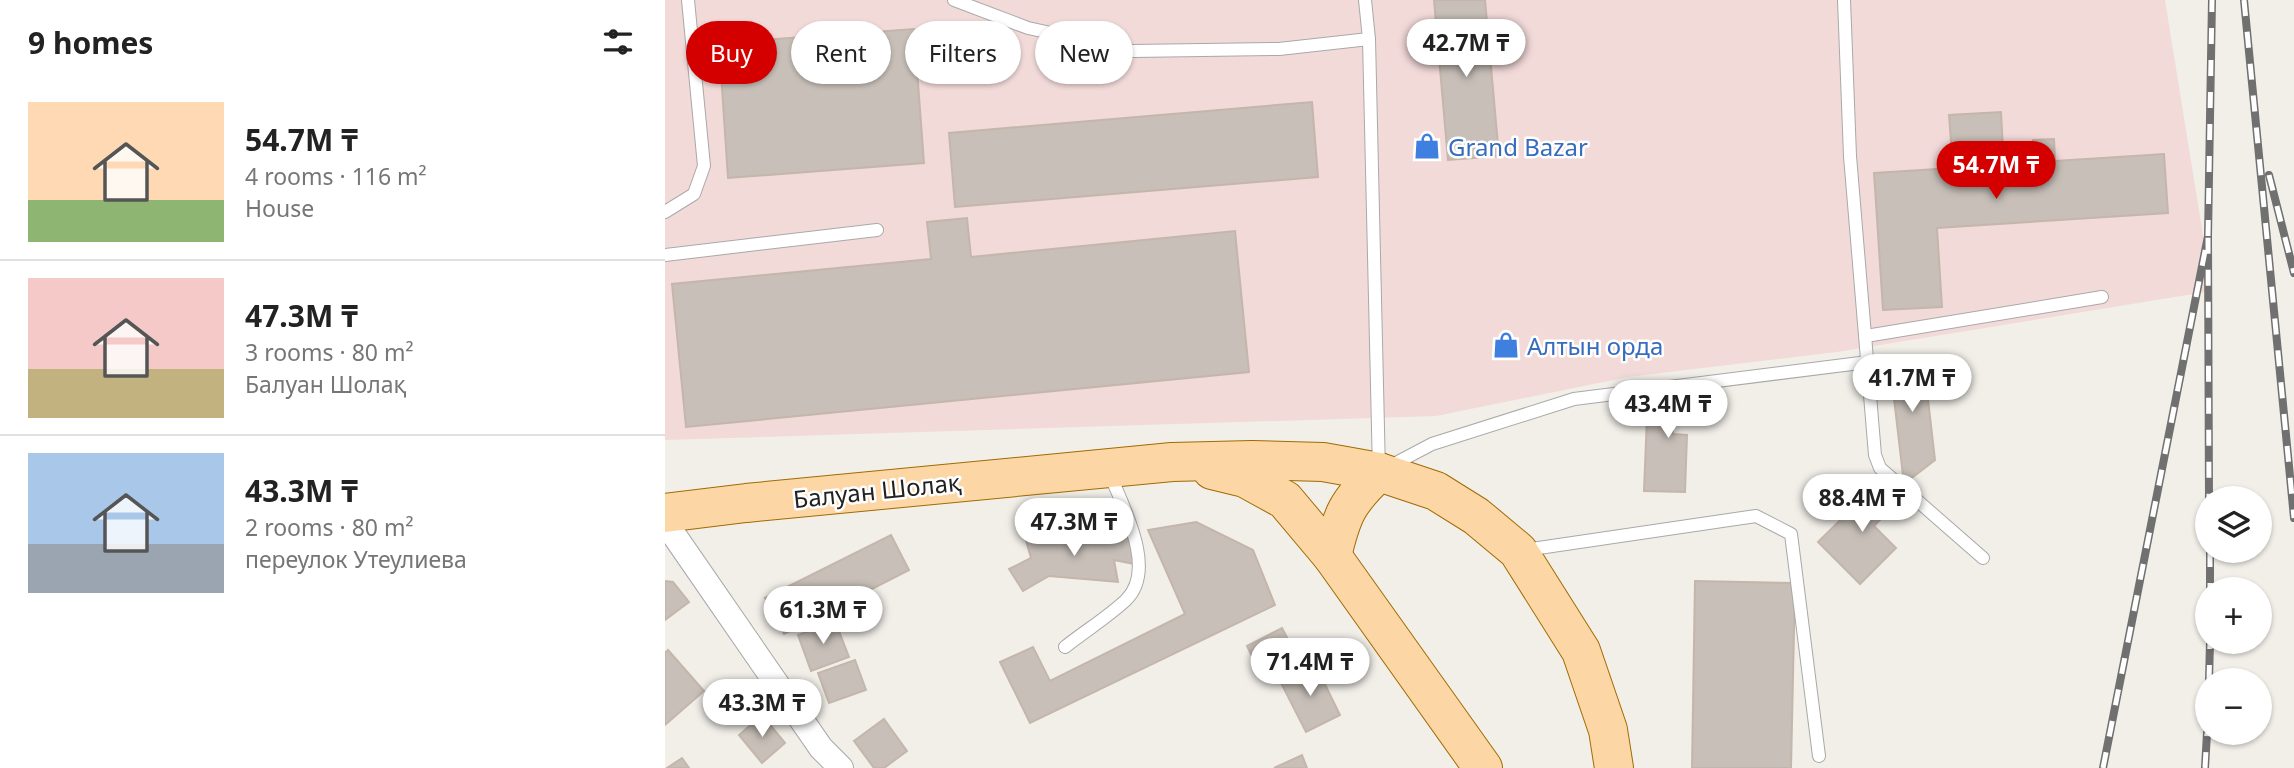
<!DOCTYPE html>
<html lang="en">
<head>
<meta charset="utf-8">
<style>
  body { margin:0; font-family:"Noto Sans",sans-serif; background:#f2f2f2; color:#222; height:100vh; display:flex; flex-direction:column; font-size:26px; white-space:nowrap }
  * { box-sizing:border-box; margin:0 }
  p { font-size:23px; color:#767676 }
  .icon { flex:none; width:38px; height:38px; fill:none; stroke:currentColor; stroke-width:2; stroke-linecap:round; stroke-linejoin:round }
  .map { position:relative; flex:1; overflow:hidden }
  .drawer { display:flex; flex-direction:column; background:#fff; width:665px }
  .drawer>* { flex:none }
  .guide { position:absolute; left:21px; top:21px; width:665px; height:63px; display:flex; gap:14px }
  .tools { position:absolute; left:1530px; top:486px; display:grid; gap:14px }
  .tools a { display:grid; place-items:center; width:77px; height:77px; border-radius:50%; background:#fff; box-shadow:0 2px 5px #0004; font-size:35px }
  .price { position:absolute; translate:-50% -60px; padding:0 16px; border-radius:24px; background:#fff; color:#222; font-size:23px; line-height:46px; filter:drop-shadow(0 2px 4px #0008) }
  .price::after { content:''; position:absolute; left:50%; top:42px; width:21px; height:16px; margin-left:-10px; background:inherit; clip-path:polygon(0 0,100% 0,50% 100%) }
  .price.current { background:#d40000; color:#fff }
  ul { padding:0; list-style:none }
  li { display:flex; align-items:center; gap:21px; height:175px; padding:0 28px }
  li+li { border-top:2px solid #e0e0e0 }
  li span { display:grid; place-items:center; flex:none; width:196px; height:140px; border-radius:0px; color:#555 }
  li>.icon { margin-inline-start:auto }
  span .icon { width:84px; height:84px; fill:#fffc; stroke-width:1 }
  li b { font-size:30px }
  h2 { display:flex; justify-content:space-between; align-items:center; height:84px; padding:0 28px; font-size:30px }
  .chip { padding:0 24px; border-radius:32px; background:#fff; box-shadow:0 2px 5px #0004; font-size:24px; line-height:63px }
  .chip.current { background:#d40000; color:#fff }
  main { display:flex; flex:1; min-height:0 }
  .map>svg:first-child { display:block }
</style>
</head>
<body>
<main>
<section class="drawer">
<h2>9 homes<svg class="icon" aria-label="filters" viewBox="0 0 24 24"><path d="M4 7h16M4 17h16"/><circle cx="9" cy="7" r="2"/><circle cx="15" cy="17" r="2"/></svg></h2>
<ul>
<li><span style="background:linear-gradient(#ffd9b3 70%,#8fb573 0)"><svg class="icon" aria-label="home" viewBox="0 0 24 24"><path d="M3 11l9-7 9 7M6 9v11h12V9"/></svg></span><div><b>54.7M ₸</b><p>4 rooms · 116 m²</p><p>House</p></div></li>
<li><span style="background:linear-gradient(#f6c9c9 65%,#c2b280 0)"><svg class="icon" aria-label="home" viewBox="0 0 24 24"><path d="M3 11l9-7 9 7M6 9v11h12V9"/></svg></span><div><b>47.3M ₸</b><p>3 rooms · 80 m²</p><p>Балуан Шолақ</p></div></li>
<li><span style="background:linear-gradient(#a9c7e8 65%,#9aa5b1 0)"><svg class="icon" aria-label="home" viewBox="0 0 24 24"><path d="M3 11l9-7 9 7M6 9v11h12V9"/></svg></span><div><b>43.3M ₸</b><p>2 rooms · 80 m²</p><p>переулок Утеулиева</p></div></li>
</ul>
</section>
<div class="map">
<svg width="1629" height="768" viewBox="0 0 1629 768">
  <rect width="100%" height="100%" fill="#f2efe9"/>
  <!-- commercial -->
  <path fill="#f2dad9" d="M0 0H1500L1547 291 1172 352 963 377 771 416 0 440Z"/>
  <!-- building -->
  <g fill="#c7bfb8" stroke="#c4b6ab" stroke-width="2">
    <path d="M769 0H820L834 156 783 160Z"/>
    <path d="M249 29 259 163 63 178 54 43Z"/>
    <path d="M647 102 653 177 290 207 284 133Z"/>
    <path d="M1336 112 1339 168 1369 166 1368 140 1389 139 1390 161 1499 154 1503 213 1272 228 1277 307 1218 310 1209 173 1288 168 1284 115Z"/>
    <path d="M302 218 306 257 570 231 584 372 21 427 7 284 266 259 262 222Z"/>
    <path d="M1224 356H1258L1270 460 1239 484Z"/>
    <path d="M983 391 1033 393 1032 424 1008 423V434L1022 435 1020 492 979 491Z"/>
    <path d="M1217 479 1236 498 1209 526 1231 548 1195 584 1153 542Z"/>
    <path d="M531 522 588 550 610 605 365 723 335 662 368 647 385 681 520 614 483 530Z"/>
    <path d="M226 535 244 570 119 634 100 598Z"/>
    <path d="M468 535 469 564 449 560 453 582 384 576 358 591 344 569 366 558 360 537Z"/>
    <path d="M0 581 8 582 24 602 0 620Z"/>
    <path d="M1030 581 1130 583 1126 768H1027Z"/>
    <path d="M170 621 184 657 146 671 133 635Z"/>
    <path d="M617 628 629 651 593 669 582 646Z"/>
    <path d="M3 650 39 691 0 725V653Z"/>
    <path d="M190 660 201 690 164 703 153 673Z"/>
    <path d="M650 664 675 715 641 732 615 681Z"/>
    <path d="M97 715 120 743 97 763 74 735Z"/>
    <path d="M219 719 242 751 219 768H209L189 741Z"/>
    <path d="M637 755 642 768H609Z"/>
    <path d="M17 758 24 768H2Z"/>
  </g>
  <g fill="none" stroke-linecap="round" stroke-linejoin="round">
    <!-- service casing -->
    <g stroke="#a9a9a9" stroke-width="14">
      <g id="service">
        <path d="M289 0 363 28 468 51 614 49 704 39"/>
        <path d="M700 0 704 39 714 472 767 444 909 399 1203 362"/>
        <path d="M1179 0 1185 156 1210 455 1215 468 1318 558"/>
        <path d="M0 212 29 194 39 166 23 0"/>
        <path d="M0 255 212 230"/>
        <path d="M1201 336 1437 297"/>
        <path d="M860 550 1091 516 1126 534 1154 756"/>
        <path d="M400 647C420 631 443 617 461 600 493 569 457 505 444 472"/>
      </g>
    </g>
    <!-- minor casing -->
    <g stroke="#a9a9a9" stroke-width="26">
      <path id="minor" d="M0 522 156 748 176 768"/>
    </g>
    <!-- primary casing -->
    <g stroke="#a06b00" stroke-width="40">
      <g id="primary">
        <path d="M547 470 580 478 620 500 667 556 818 768"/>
        <path d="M0 513 81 503 507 462 587 460 658 462 714 472 771 491 811 516 853 551 916 651 943 730 949 768"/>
        <path d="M667 556C677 514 682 502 714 472"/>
      </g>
    </g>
    <!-- service -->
    <use href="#service" stroke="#fff" stroke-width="12"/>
    <!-- minor -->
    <use href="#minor" stroke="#fff" stroke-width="24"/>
    <!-- primary -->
    <use href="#primary" stroke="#fcd6a4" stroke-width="38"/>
    <!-- rail casing -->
    <g stroke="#707070" stroke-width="8">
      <g id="rail">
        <path d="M1579 0 1629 518"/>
        <path d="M1604 175 1629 273"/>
        <path d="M1543 236 1547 0"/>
        <path d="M1545 551V590"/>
        <path d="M1544 681 1545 642"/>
        <path d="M1438 768 1543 236 1544 499"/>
        <path d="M1540 768 1542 733"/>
      </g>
    </g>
    <!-- rail -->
    <use href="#rail" stroke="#fff" stroke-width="5" stroke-dasharray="16" stroke-linecap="butt"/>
  </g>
  <!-- icons -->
  <defs>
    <g id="shop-bare" transform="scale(2.1)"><path d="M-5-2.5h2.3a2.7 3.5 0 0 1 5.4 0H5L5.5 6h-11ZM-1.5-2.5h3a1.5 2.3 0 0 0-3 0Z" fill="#3f7fe0" stroke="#fff" stroke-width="2.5" paint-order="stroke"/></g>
  </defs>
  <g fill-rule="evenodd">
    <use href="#shop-bare" x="762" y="146"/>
    <use href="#shop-bare" x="841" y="345"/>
  </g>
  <g text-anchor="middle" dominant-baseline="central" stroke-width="5" stroke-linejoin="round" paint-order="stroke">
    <!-- shop labels -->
    <g font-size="24" fill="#366cbe" stroke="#fff" text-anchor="start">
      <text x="783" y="146">Grand Bazar</text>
      <text x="862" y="345">Алтын орда</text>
    </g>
    <!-- street labels -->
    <g font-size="24" fill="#222" stroke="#fff">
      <text transform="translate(212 490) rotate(-6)">Балуан Шолақ</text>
    </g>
  </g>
</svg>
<div class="tools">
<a><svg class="icon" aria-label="layers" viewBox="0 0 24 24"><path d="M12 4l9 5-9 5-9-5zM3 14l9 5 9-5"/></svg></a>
<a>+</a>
<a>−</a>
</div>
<b class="price" style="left:801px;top:79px">42.7M ₸</b>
<b class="price current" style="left:1331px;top:201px">54.7M ₸</b>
<b class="price" style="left:1247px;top:414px">41.7M ₸</b>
<b class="price" style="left:1003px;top:440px">43.4M ₸</b>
<b class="price" style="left:1197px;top:534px">88.4M ₸</b>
<b class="price" style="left:409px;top:558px">47.3M ₸</b>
<b class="price" style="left:158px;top:646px">61.3M ₸</b>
<b class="price" style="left:645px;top:698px">71.4M ₸</b>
<b class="price" style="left:97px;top:739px">43.3M ₸</b>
<div class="guide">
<a class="chip current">Buy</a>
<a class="chip">Rent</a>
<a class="chip">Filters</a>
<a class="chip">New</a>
</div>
</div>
</main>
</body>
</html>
